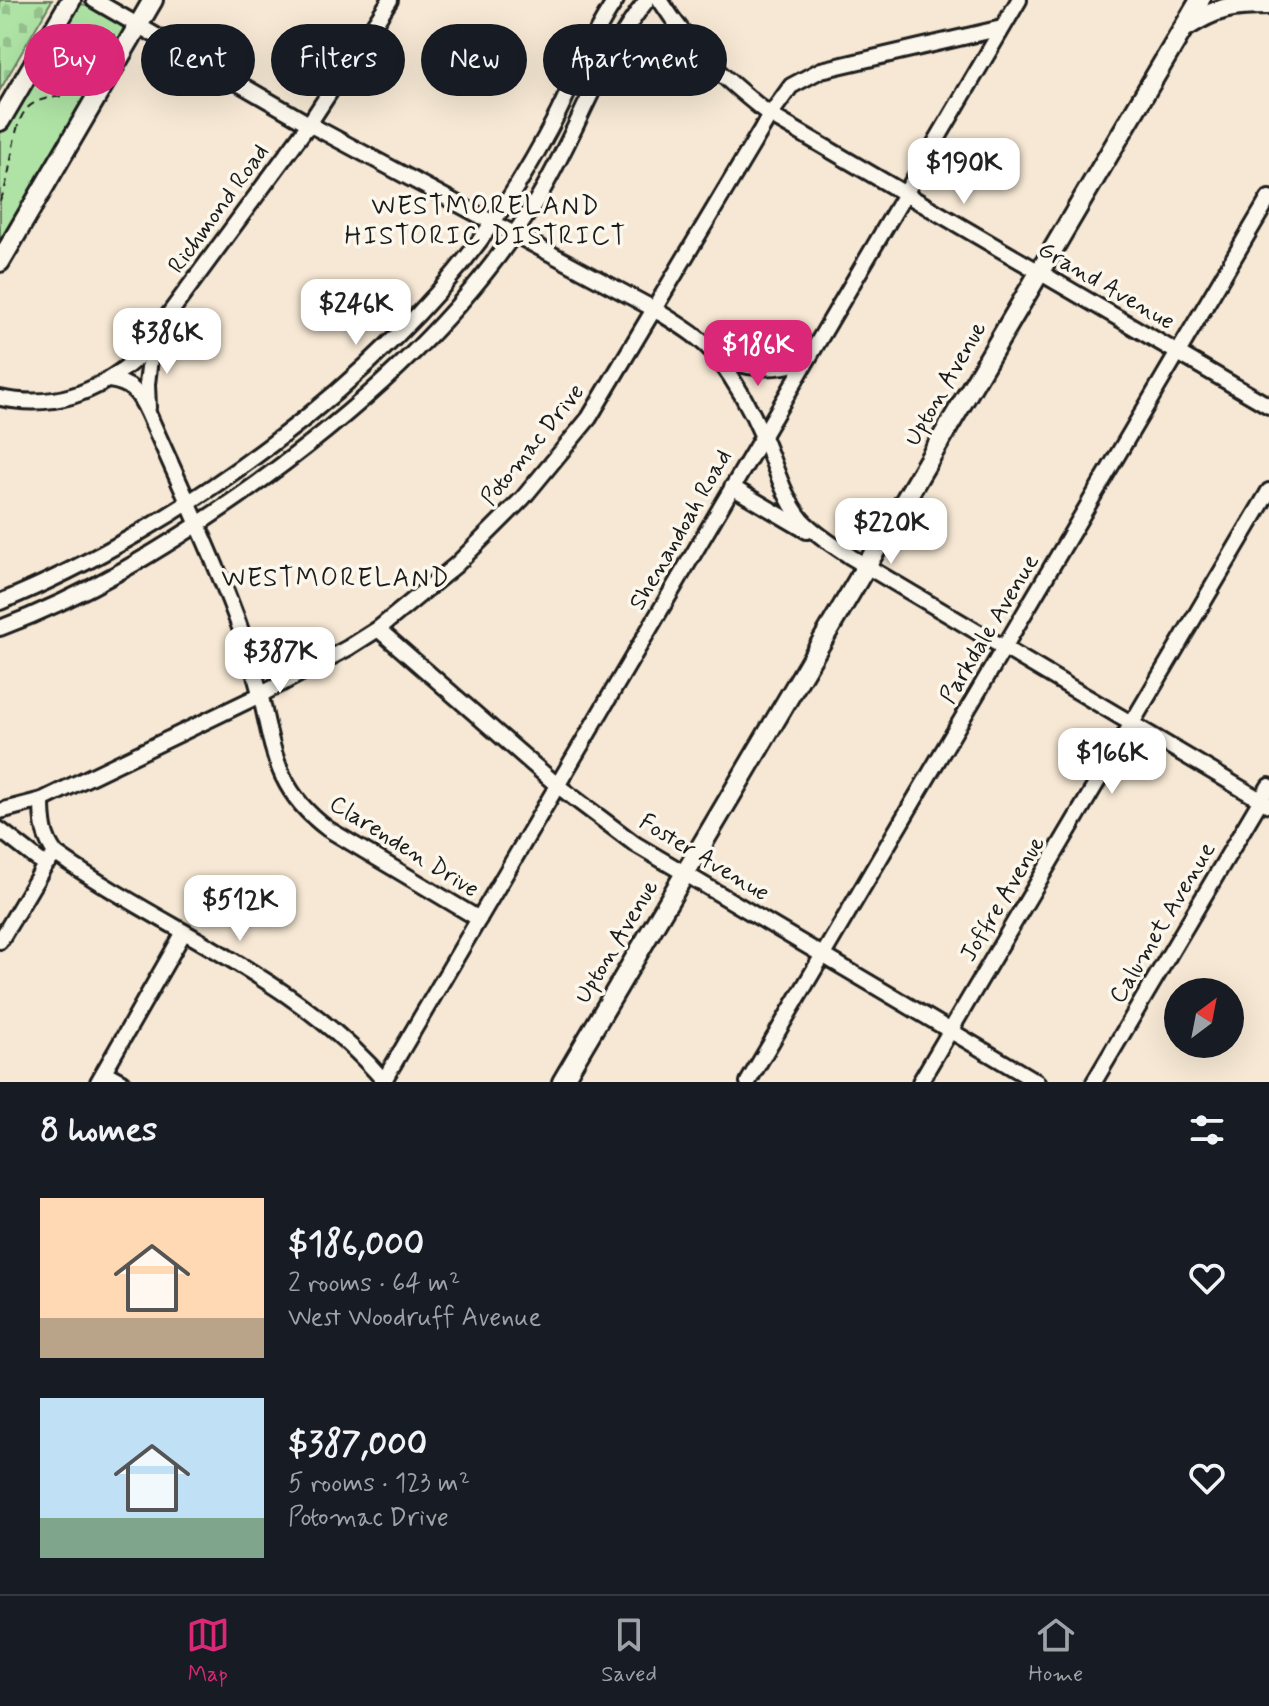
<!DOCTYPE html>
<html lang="en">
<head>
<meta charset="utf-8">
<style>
  body { margin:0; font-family:Mynerve,sans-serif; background:#242831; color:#f1f3f6; height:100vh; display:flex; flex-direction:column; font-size:30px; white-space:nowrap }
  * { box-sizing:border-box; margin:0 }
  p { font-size:26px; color:#9ea1a6 }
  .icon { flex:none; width:44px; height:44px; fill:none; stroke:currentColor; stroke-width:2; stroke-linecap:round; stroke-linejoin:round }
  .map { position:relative; height:1082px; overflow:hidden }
  .details { display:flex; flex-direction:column; background:#171b24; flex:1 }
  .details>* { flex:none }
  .top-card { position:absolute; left:24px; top:24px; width:800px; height:72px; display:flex; gap:16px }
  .needle { width:52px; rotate:32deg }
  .buttons { position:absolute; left:1164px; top:978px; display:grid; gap:16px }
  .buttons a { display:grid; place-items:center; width:80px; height:80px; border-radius:50%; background:#171b24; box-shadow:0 8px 32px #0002; font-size:40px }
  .price { position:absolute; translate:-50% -68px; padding:0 18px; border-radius:16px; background:#fff; color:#222; font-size:26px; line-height:52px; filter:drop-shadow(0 2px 4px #0008) }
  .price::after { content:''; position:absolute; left:50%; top:48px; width:24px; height:18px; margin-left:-12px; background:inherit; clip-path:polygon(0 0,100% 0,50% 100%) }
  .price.selected { background:#db2777; color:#fff }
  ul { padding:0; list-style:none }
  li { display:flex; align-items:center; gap:24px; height:200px; padding:0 40px }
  li span { display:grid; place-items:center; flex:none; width:224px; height:160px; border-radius:0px; color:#555 }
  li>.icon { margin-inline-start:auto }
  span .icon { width:96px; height:96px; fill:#fffc; stroke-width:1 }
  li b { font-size:34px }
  h2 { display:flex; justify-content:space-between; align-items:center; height:96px; padding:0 40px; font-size:34px }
  .chip { padding:0 28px; border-radius:36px; background:#171b24; box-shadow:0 8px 32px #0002; font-size:28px; line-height:72px }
  .chip.selected { background:#db2777; color:#fff }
  .dock { display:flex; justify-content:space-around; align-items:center; height:112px; border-top:2px solid #363941; background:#171b24; font-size:22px; color:#9ea1a6 }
  .dock a { display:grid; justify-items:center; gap:4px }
  .dock .selected { color:#db2777 }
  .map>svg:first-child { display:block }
</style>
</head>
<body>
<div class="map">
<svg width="1269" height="1082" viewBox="0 0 1269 1082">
  <defs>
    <pattern id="cemetery-stones" width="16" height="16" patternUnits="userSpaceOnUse" patternTransform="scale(2)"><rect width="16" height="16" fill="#afe3a5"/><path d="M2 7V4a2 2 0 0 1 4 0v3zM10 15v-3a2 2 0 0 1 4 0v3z" fill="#96c28d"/></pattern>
  </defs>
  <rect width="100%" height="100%" fill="#f6e8d4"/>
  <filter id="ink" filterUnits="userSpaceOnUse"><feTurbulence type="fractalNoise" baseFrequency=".0125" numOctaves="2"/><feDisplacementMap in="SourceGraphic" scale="16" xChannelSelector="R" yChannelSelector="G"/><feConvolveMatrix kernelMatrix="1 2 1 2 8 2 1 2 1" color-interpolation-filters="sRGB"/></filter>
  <g filter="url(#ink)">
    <!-- grass -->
    <path fill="#afe3a5" stroke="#668060" stroke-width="2" d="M80 4C94 5 121 18 125 32L0 248V134L75 6Z"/>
    <!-- cemetery -->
    <path fill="url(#cemetery-stones)" stroke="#668060" stroke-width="2" d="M0 0H52L0 90Z"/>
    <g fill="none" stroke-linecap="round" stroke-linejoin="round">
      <!-- minor casing -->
      <g stroke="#1c1c1c" stroke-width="20">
        <g id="minor">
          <path d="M94 0 309 124 654 309C676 323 700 336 717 357 735 381 751 409 763 437 775 464 783 497 802 520 816 535 835 546 851 557L1269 805"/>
          <path d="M660 0C692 50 724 79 770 115L1269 406"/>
          <path d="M715 355C746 370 773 371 805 361"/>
          <path d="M109 380C132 383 139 393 148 413 176 476 206 539 231 604 243 634 253 666 261 697 274 755 278 792 328 829L479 919"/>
          <path d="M0 398C53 409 95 394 136 359L309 124 390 0"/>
          <path d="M148 408 147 384 152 342"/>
          <path d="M732 487 807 531"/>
          <path d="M0 602C175 531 385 379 493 222 517 188 539 150 558 113 577 74 592 35 616 0"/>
          <path d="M0 628C86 596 163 549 238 497 350 418 459 323 533 206 575 140 598 61 647 0"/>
          <path d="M378 629 558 786 635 844 1037 1082"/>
          <path d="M42 800C42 821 43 837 56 854 166 931 297 978 385 1082"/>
          <path d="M0 811 42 800 260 695 348 648 378 629 456 565 523 498 589 418 770 115 791 86 821 70 1002 28"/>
          <path d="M0 830 45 865"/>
          <path d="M0 941 45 865 56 854"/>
          <path d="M104 1072 122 1082"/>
          <path d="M98 1082 184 932"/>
          <path d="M383 1082 1019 0"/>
          <path d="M748 1082 1269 198"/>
          <path d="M920 1082 1269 491"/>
          <path d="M1094 1082 1269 786"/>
        </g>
      </g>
      <!-- tertiary casing -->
      <g stroke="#1c1c1c" stroke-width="24">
        <g id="tertiary">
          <path d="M1186 27C1217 7 1233 5 1269 5"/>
          <path d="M0 121 71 0"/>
          <path d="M0 262 153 0"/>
          <path d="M562 1082 1200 0"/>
        </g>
      </g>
      <!-- path -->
      <path stroke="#1c1c1c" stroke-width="2" stroke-dasharray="8 6" stroke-linecap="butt" d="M0 201C13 174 11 129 25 111 37 94 60 101 75 90 95 76 105 48 117 29"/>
      <!-- minor -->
      <use href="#minor" stroke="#fbf7ec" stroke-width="14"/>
      <!-- tertiary -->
      <use href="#tertiary" stroke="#fbf7ec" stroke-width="18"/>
    </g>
  </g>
  <g text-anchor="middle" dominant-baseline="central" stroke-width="7" stroke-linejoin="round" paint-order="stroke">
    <!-- street labels -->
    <g font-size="24" fill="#1c1c1c" stroke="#fbf7ec">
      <text transform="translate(219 209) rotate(-54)">Richmond Road</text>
      <text transform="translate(1106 286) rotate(30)">Grand Avenue</text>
      <text transform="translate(946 384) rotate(-60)">Upton Avenue</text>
      <text transform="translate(533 445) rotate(-51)">Potomac Drive</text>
      <text transform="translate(681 530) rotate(-60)">Shenandoah Road</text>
      <text transform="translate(990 629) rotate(-59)">Parkdale Avenue</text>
      <text transform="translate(404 847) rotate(32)">Clarenden Drive</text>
      <text transform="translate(704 858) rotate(31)">Foster Avenue</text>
      <text transform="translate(1003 899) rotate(-59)">Joffre Avenue</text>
      <text transform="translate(1163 923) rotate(-59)">Calumet Avenue</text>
      <text transform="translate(617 942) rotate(-59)">Upton Avenue</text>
    </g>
    <!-- neighbourhood labels -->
    <g font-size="26" letter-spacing="2" fill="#1c1c1c" stroke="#fbf7ec">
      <text x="486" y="207">WESTMORELAND<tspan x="486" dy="30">HISTORIC DISTRICT</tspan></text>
      <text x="336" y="579">WESTMORELAND</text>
    </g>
  </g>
</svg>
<div class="buttons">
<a><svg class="needle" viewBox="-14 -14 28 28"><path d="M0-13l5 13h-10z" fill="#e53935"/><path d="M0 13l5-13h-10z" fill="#9ea1a6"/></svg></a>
</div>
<b class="price" style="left:964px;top:206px">$190K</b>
<b class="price" style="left:356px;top:347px">$246K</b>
<b class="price" style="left:167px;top:376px">$386K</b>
<b class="price selected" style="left:758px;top:388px">$186K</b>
<b class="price" style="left:891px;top:566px">$220K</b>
<b class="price" style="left:280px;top:695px">$387K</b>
<b class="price" style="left:1112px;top:796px">$166K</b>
<b class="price" style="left:240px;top:943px">$512K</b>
<div class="top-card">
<a class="chip selected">Buy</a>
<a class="chip">Rent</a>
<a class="chip">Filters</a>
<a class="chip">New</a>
<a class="chip">Apartment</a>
</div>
</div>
<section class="details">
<h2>8 homes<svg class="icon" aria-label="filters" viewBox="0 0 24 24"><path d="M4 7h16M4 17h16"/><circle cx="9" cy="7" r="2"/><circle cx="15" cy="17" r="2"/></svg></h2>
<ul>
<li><span style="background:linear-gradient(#ffd9b3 75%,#b9a48a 0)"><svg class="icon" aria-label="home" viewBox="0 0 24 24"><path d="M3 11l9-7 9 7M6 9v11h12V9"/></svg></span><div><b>$186,000</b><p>2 rooms · 64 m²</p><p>West Woodruff Avenue</p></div><svg class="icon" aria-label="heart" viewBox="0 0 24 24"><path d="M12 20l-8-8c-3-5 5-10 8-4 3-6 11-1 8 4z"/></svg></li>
<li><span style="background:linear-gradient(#bfe0f5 75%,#7fa58c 0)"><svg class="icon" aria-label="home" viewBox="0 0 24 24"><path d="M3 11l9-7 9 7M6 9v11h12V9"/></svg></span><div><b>$387,000</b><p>5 rooms · 123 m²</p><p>Potomac Drive</p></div><svg class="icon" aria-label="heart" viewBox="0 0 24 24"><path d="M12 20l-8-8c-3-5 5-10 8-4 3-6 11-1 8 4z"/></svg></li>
</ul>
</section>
<nav class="dock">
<a class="selected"><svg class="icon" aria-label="map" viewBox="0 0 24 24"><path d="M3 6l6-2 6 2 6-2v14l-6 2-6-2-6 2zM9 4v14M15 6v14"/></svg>Map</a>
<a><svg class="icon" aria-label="saved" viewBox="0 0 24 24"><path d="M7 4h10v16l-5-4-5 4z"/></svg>Saved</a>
<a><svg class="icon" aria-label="home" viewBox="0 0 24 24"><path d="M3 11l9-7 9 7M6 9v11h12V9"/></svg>Home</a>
</nav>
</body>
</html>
